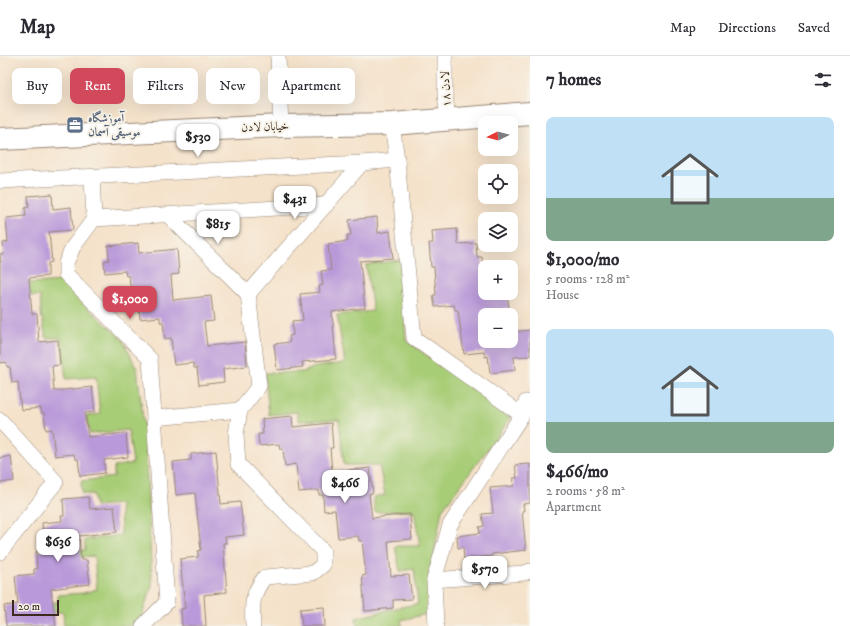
<!DOCTYPE html>
<html lang="en">
<head>
<meta charset="utf-8">
<style>
  body { margin:0; font-family:"IM FELL DW Pica",Amiri,serif; background:#f2f2f3; color:#2b2b33; height:100vh; display:flex; flex-direction:column; font-size:15px; white-space:nowrap }
  * { box-sizing:border-box; margin:0 }
  p { font-size:13px; color:#7c7c81 }
  .icon { flex:none; width:22px; height:22px; fill:none; stroke:currentColor; stroke-width:2; stroke-linecap:round; stroke-linejoin:round }
  .map { position:relative; flex:1; overflow:hidden }
  .details { display:flex; flex-direction:column; background:#fff; width:320px }
  .details>* { flex:none }
  .hud { position:absolute; left:12px; top:12px; width:380px; height:36px; display:flex; gap:8px }
  .needle { width:26px; rotate:264deg }
  .controls { position:absolute; left:478px; top:60px; display:grid; gap:8px }
  .controls a { display:grid; place-items:center; width:40px; height:40px; border-radius:8px; background:#fff; box-shadow:0 4px 16px #0002; font-size:20px }
  .scale { position:absolute; left:12px; bottom:10px; width:47px; box-sizing:border-box; padding-left:4px; border:2px solid #3b2a1e; border-top:0; font-size:11px; line-height:14px; white-space:nowrap; color:#3b2a1e; -webkit-text-stroke:3px #f7f3e8; paint-order:stroke }
  .price { position:absolute; translate:-50% -34px; padding:0 9px; border-radius:8px; background:#fff; color:#222; font-size:13px; line-height:26px; filter:drop-shadow(0 1px 2px #0008) }
  .price::after { content:''; position:absolute; left:50%; top:24px; width:12px; height:9px; margin-left:-6px; background:inherit; clip-path:polygon(0 0,100% 0,50% 100%) }
  .price.current { background:#d1495b; color:#fff }
  ul { padding:0; list-style:none }
  li { display:grid; align-content:center; gap:8px; height:212px; padding:0 16px }
  li span { display:grid; place-items:center; height:124px; border-radius:8px; color:#555 }
  li>.icon { margin-inline-start:auto }
  span .icon { width:72px; height:72px; fill:#fffc; stroke-width:1 }
  li b { font-size:17px }
  h2 { display:flex; justify-content:space-between; align-items:center; height:48px; padding:0 16px; font-size:17px }
  .chip { padding:0 14px; border-radius:8px; background:#fff; box-shadow:0 4px 16px #0002; font-size:14px; line-height:36px }
  .chip.current { background:#d1495b; color:#fff }
  header { display:flex; align-items:center; gap:24px; box-sizing:border-box; height:56px; padding:0 20px; background:#fff; border-bottom:1px solid #e1e1e2 }
  header strong { font-size:19px }
  nav { display:flex; gap:22px; margin-inline-start:auto; font-size:14px }
  main { display:flex; flex:1; min-height:0 }
  .map>svg:first-child { display:block }
</style>
</head>
<body>
<header>
<strong>Map</strong>
<nav><a>Map</a><a>Directions</a><a>Saved</a></nav>
</header>
<main>
<div class="map">
<svg width="530" height="570" viewBox="0 0 530 570">
  <rect width="100%" height="100%" fill="#f7f3e8"/>
  <filter id="ink" filterUnits="userSpaceOnUse"><feTurbulence type="fractalNoise" baseFrequency=".025" numOctaves="2"/><feDisplacementMap in="SourceGraphic" scale="8" xChannelSelector="R" yChannelSelector="G"/><feConvolveMatrix kernelMatrix="1 2 1 2 8 2 1 2 1" color-interpolation-filters="sRGB"/></filter>
  <filter id="wash" filterUnits="userSpaceOnUse"><feTurbulence type="fractalNoise" baseFrequency=".012" numOctaves="4" result="noise"/><feDisplacementMap in="SourceGraphic" scale="16" xChannelSelector="R" yChannelSelector="G"/><feGaussianBlur stdDeviation="0.9" result="paint"/><feColorMatrix in="noise" values="0 0 0 0 0 0 0 0 0 0 0 0 0 0 0 0 0 1.4 0 .05"/><feComposite in="paint" operator="in"/></filter>
  <g filter="url(#wash)">
    <rect width="100%" height="100%" fill="#f5e2ca"/>
    <!-- green -->
    <g fill="#a8cd77" stroke="#727c4a">
      <path d="M400 204 406 284 511 362 442 454 430 518 431 557 401 564 402 570H357L356 562 400 551 418 548 414 513 400 515 395 490H420L414 455 375 456 373 441 385 439 379 409H344L339 364 299 365 297 356 269 359 265 317 303 316 315 311 345 307 337 259 373 255 366 209Z"/>
      <path d="M64 225 76 241 123 284 137 313 145 379 152 530 142 559 132 570H64L63 556 38 557 36 548 58 546V539L84 537 97 533 94 500 70 502V496L85 494V484L121 479 120 448 95 450 93 438H82L81 425 114 421V411L133 407 128 374 90 378 86 360 100 358 96 321 66 323 61 282H46L41 257 40 240H18L16 228Z"/>
    </g>
    <g id="blocks">
      <!-- building -->
      <g fill="#b999d9">
        <path d="M52 138 53 153 71 151 73 174 49 176 52 206 48 207V220L29 222 32 258H37L39 286 58 284 60 309 52 310 54 335 92 331 95 356 85 357 88 381 126 377 128 401 104 404 105 417 80 420 78 403H75L74 398 55 400 52 373 46 374 44 357H41V352L21 354 18 326 12 327 10 311H7L6 306 0 307V206H1L0 198H4L3 187 8 186 6 162 26 160 25 152 29 151 28 140Z"/>
        <path d="M377 161 378 177 390 175 393 202 360 205 365 252 332 256 336 303 302 306 303 311 277 314 274 288 290 286 289 280 293 279 292 265 303 264 300 238 320 236 319 230 323 229 321 215 331 214 328 188 348 185 347 179H351L349 164Z"/>
        <path d="M457 173 458 188 476 187 477 201H482L485 237H507L509 252 485 255V285H511V276L530 274V300L514 301 515 314 490 317 488 300 485 301 484 296 464 298 458 254H455L454 249 435 251 433 239H436L434 211H431L429 187H433L432 175Z"/>
        <path d="M138 187 139 197 177 193 179 218 171 219 173 244 211 240 214 265 204 266 207 290 245 286 247 310 223 313 224 326 199 329 197 312H194L193 307 174 309 171 282 165 283 163 266H160V261L140 263 137 235 131 236 129 220H126L125 215 105 217 104 205 109 204 108 190Z"/>
        <path d="M292 360 293 371 331 367 333 392H330L332 416 370 412 373 437 369 438 372 462 410 458 412 483 388 485 391 520 409 519 412 543 393 544V552L365 555 362 520 366 519 362 484 359 485 358 480 338 482 335 454 324 455 323 439H319V434L299 436 296 408 285 410 283 393H280L279 388 259 390 258 378H263L262 363Z"/>
        <path d="M216 395 221 448 240 446 244 479 225 481 226 487H223L227 536 204 539 206 570H182L181 553 185 552 180 503 198 501V495L201 494 195 437 176 439 173 406 191 404V398Z"/>
        <path d="M11 400 14 425 0 427V402Z"/>
        <path d="M530 408V447L523 448 524 455H522L526 494 492 498V500L464 503 463 491 458 492 457 480 480 477 479 471 484 470 482 458 493 457 490 432 514 430 513 422H517L515 409Z"/>
        <path d="M88 441 90 453 114 451 117 476 79 480 81 504H87L90 528 51 533 56 570H6L4 550 18 548 15 520 34 518V513H37L36 496 45 495 42 467 62 465 61 460H64L63 443Z"/>
        <path d="M324 551 325 570H302L300 553Z"/>
      </g>
    </g>
  </g>
  <g filter="url(#ink)">
    <use href="#blocks" fill-opacity="0" stroke="#988674" stroke-width="1"/>
    <g fill="none" stroke-linecap="round" stroke-linejoin="round">
      <!-- street casing -->
      <g stroke="#988674" stroke-width="16">
        <g id="street">
          <path d="M278 0 281 70"/>
          <path d="M445 0V38L448 64"/>
          <path d="M392 68 397 104 414 282 522 359"/>
          <path d="M92 121 94 163"/>
          <path d="M0 125 362 107 397 104"/>
          <path d="M168 159 248 238 259 330 240 354 236 378 238 408 323 495V509L313 517 265 521C251 539 252 548 253 570"/>
          <path d="M248 238 362 107"/>
          <path d="M154 362 240 354"/>
          <path d="M0 364 56 426 0 496"/>
          <path d="M434 524 524 517 530 515"/>
          <path d="M143 570 167 546 150 303 66 218V207L73 191 94 163 326 149"/>
          <path d="M436 570 434 524 450 469 522 359 526 346H530"/>
        </g>
      </g>
      <!-- secondary casing -->
      <g stroke="#988674" stroke-width="24">
        <path id="secondary" d="M0 83 281 70 392 68 530 57"/>
      </g>
      <!-- street -->
      <use href="#street" stroke="#fff" stroke-width="15"/>
      <!-- secondary -->
      <use href="#secondary" stroke="#fff" stroke-width="22"/>
    </g>
  </g>
  <!-- icons -->
  <defs>
    <g id="office-square" transform="scale(0.9)"><rect x="-9" y="-9" width="18" height="18" rx="4" fill="#5c6f8a" stroke="#f7f3e8"/><path d="M-6-3h4V-5.5h4V-3h4V5H-6ZM-1-4.5V-3h2v-1.5ZM-6 0V1H6V0Z" fill="#fff"/></g>
  </defs>
  <g fill-rule="evenodd">
    <use href="#office-square" x="75" y="69"/>
  </g>
  <g text-anchor="middle" dominant-baseline="central" stroke-width="4" stroke-linejoin="round" paint-order="stroke">
    <!-- street labels -->
    <g font-size="12" fill="#3b2a1e" stroke="#f7f3e8">
      <text transform="translate(446 33) rotate(-93)">۱۸ لادن</text>
      <text transform="translate(265 71) rotate(-2)">خیابان لادن</text>
    </g>
    <!-- service labels -->
    <g font-size="12" font-weight="bold" fill="#4e5e75" stroke="#f7f3e8" text-anchor="start">
      <text x="88" y="62">آموزشگاه<tspan x="88" dy="14">موسیقی آسمان</tspan></text>
    </g>
  </g>
</svg>
<div class="controls">
<a><svg class="needle" viewBox="-14 -14 28 28"><path d="M0-13l5 13h-10z" fill="#e53935"/><path d="M0 13l5-13h-10z" fill="#7c7c81"/></svg></a>
<a><svg class="icon" aria-label="locate" viewBox="0 0 24 24"><circle cx="12" cy="12" r="6"/><path d="M12 2v4M12 18v4M2 12h4M18 12h4"/></svg></a>
<a><svg class="icon" aria-label="layers" viewBox="0 0 24 24"><path d="M12 4l9 5-9 5-9-5zM3 14l9 5 9-5"/></svg></a>
<a>+</a>
<a>−</a>
</div>
<div class="scale">20 m</div>
<b class="price" style="left:198px;top:102px">$530</b>
<b class="price" style="left:295px;top:164px">$431</b>
<b class="price" style="left:218px;top:189px">$815</b>
<b class="price current" style="left:130px;top:264px">$1,000</b>
<b class="price" style="left:345px;top:448px">$466</b>
<b class="price" style="left:58px;top:507px">$636</b>
<b class="price" style="left:485px;top:534px">$570</b>
<div class="hud">
<a class="chip">Buy</a>
<a class="chip current">Rent</a>
<a class="chip">Filters</a>
<a class="chip">New</a>
<a class="chip">Apartment</a>
</div>
</div>
<section class="details">
<h2>7 homes<svg class="icon" aria-label="filters" viewBox="0 0 24 24"><path d="M4 7h16M4 17h16"/><circle cx="9" cy="7" r="2"/><circle cx="15" cy="17" r="2"/></svg></h2>
<ul>
<li><span style="background:linear-gradient(#bfe0f5 65%,#7fa58c 0)"><svg class="icon" aria-label="home" viewBox="0 0 24 24"><path d="M3 11l9-7 9 7M6 9v11h12V9"/></svg></span><div><b>$1,000/mo</b><p>5 rooms · 128 m²</p><p>House</p></div></li>
<li><span style="background:linear-gradient(#bfe0f5 75%,#7fa58c 0)"><svg class="icon" aria-label="home" viewBox="0 0 24 24"><path d="M3 11l9-7 9 7M6 9v11h12V9"/></svg></span><div><b>$466/mo</b><p>2 rooms · 58 m²</p><p>Apartment</p></div></li>
</ul>
</section>
</main>
</body>
</html>
